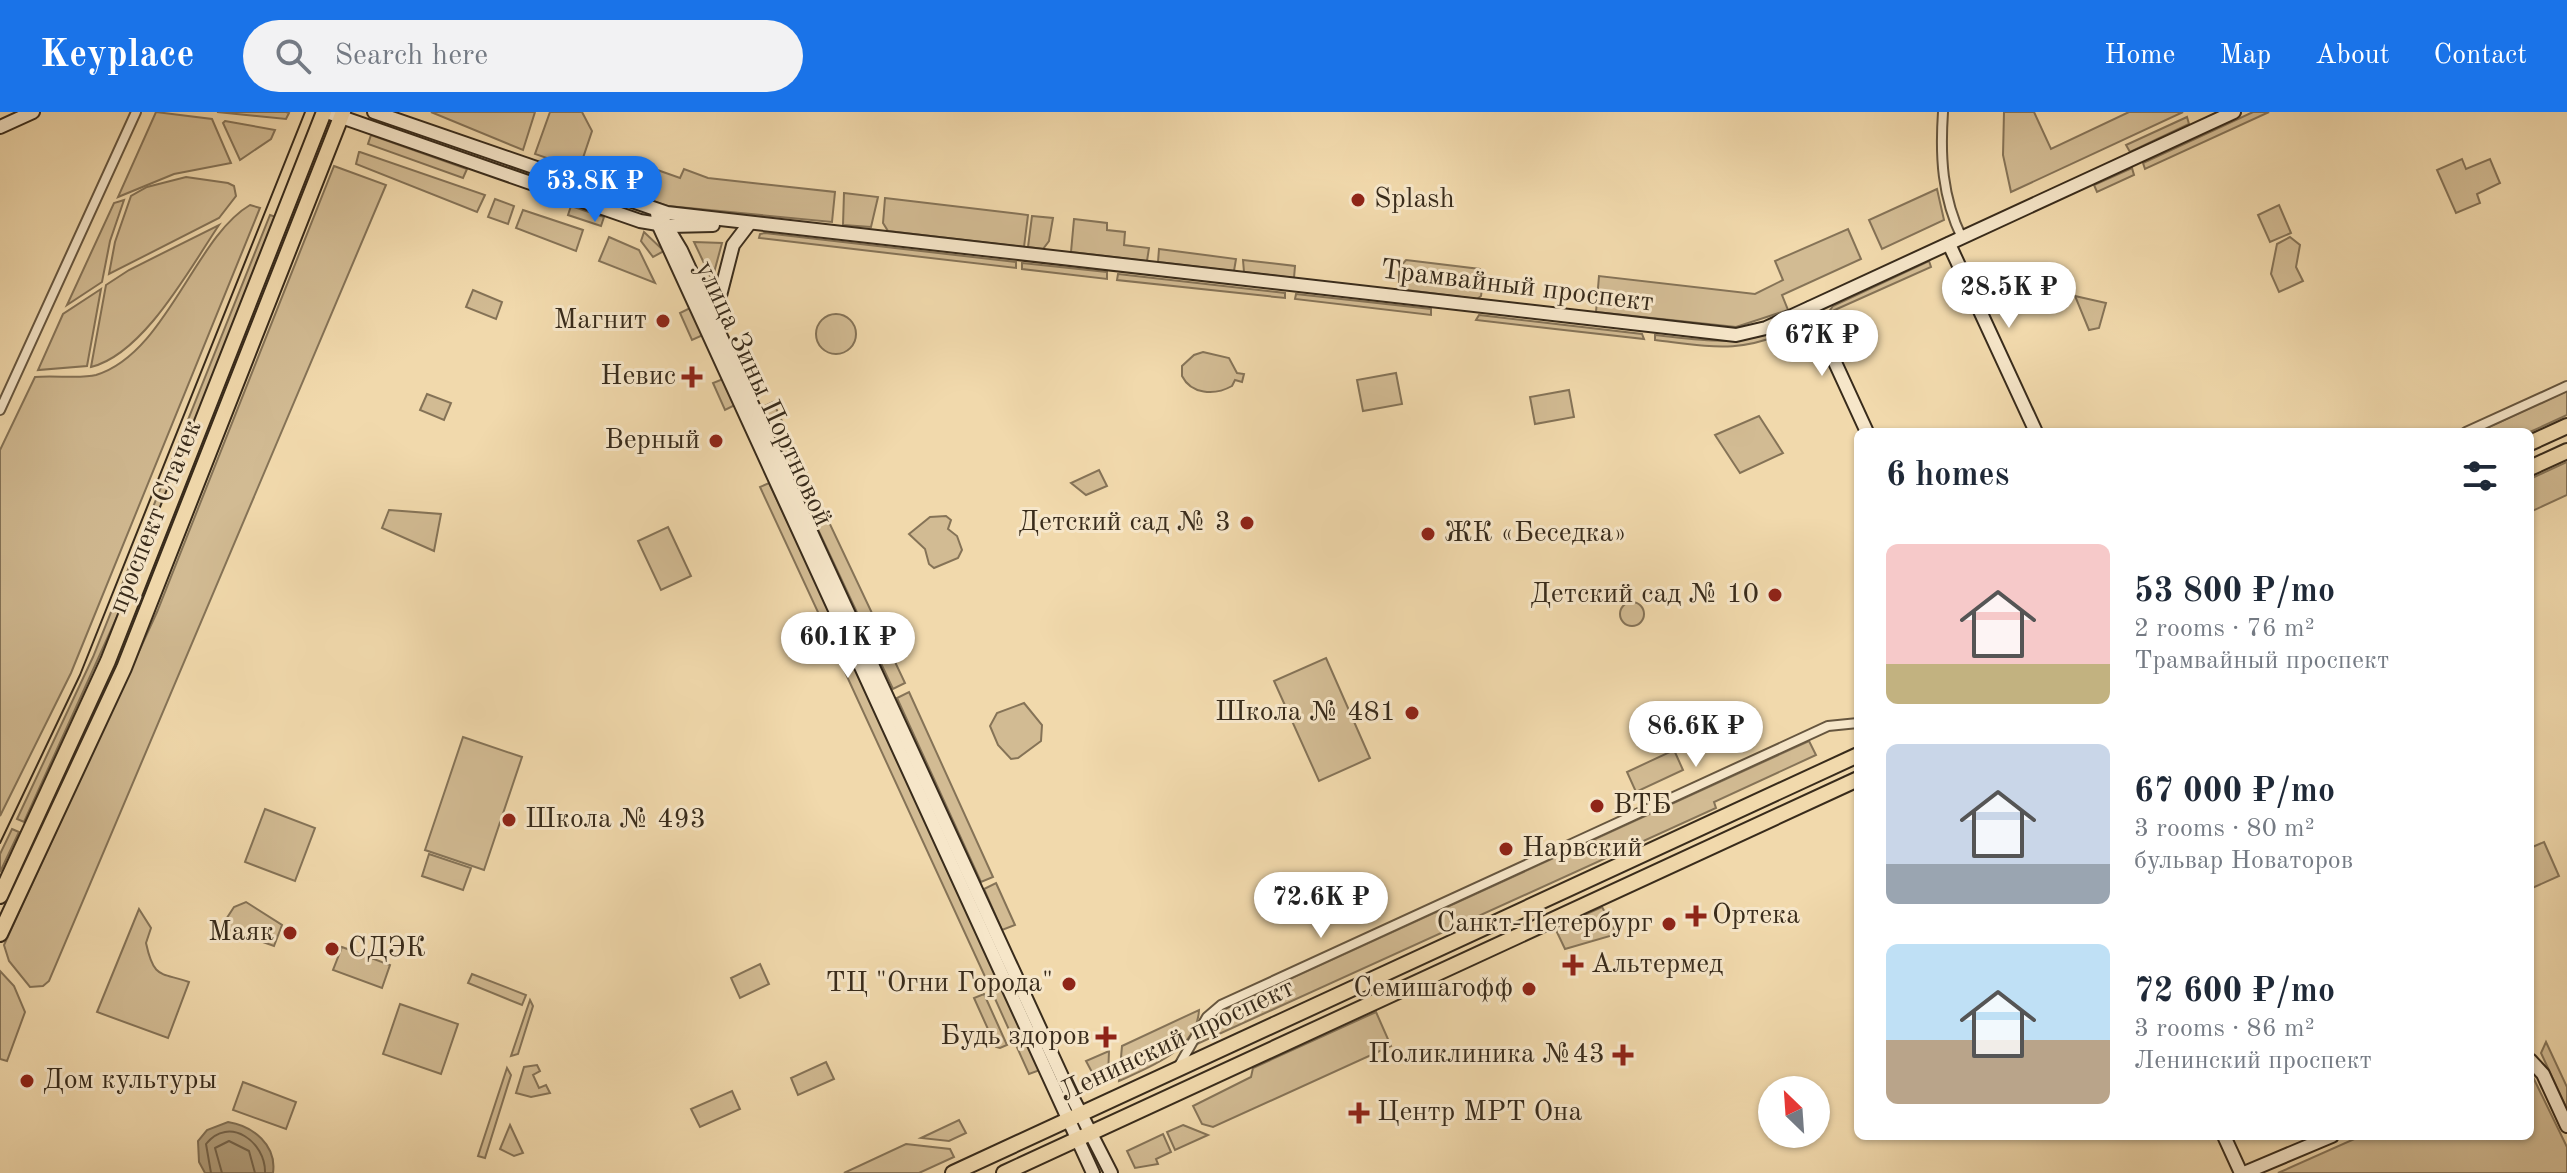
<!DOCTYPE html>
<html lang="en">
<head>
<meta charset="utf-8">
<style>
  body { margin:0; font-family:"Old Standard TT",serif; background:#f2f2f3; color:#1f2937; height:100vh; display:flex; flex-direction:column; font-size:30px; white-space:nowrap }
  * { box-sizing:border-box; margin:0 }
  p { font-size:26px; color:#747a83 }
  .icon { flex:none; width:44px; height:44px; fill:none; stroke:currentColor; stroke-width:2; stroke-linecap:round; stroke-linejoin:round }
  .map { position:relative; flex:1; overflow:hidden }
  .panel { position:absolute; left:1854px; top:316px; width:680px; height:712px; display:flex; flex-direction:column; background:#fff; border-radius:12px; box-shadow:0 2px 6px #0004 }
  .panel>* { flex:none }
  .needle { width:52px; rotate:335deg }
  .fabs { position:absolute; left:1758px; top:964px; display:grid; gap:16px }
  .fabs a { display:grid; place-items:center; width:72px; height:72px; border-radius:50%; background:#fff; box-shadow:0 2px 6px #0004; font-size:40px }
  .price { position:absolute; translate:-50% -68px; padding:0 18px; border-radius:28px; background:#fff; color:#222; font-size:26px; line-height:52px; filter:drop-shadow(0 2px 4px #0008) }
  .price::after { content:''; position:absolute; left:50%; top:48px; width:24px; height:18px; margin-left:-12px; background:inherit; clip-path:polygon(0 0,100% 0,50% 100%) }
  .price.current { background:#1a73e8; color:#fff }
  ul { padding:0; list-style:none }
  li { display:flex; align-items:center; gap:24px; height:200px; padding:0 32px }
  li span { display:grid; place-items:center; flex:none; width:224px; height:160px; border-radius:12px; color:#555 }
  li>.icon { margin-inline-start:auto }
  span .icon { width:96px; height:96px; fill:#fffc; stroke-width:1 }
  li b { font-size:34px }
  h2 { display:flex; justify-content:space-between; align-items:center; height:96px; padding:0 32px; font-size:34px }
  header { display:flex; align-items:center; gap:48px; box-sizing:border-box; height:112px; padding:0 40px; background:#1a73e8; color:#fff }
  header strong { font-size:38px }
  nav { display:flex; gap:44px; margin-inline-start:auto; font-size:28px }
  .search { width:560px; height:72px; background:#f2f2f3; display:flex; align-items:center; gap:20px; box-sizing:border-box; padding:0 28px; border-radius:44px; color:#747a83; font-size:30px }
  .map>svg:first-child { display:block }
</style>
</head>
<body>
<header>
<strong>Keyplace</strong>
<div class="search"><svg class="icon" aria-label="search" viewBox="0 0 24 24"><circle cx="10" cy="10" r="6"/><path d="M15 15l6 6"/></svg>Search here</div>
<nav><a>Home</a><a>Map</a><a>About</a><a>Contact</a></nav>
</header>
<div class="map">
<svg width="2567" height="1061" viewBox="0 0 2567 1061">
  <rect width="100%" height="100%" fill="#f1d9ac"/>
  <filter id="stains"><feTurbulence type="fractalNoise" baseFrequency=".0025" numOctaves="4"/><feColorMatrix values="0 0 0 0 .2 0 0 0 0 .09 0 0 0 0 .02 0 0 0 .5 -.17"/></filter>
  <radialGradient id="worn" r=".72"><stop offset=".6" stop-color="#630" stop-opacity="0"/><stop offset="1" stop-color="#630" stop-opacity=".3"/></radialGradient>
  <!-- green -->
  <g fill="#d2bb93" stroke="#857357" stroke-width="2">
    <path d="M156 0 212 7 231 51 174 62 118 85Z"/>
    <path d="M217 0H286L289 1 286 7Z"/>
    <path d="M431 0H535L523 38Z"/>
    <path d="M550 0H582L592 19 583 46 609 56 605 66 535 42Z"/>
    <path d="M2004 0H2034L2051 37 2129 0H2183L2011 80 2003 43Z"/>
    <path d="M2253 0H2269L2145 57 2143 51Z"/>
    <path d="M2187 5 2189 12 2130 40 2126 33Z"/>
    <path d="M225 9 275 18 271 27 240 48 223 11Z"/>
    <path d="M371 23 467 57 463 66 368 32Z"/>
    <path d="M359 40H360L485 83 477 100 356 52Z"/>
    <path d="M2462 47 2466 57 2490 47 2500 71 2477 82 2480 91 2456 101 2437 58Z"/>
    <path d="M632 49 680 66 684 57 708 66 835 80 832 110 668 94 653 89 654 83 623 72Z"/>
    <path d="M334 54 386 73 49 869 43 874 30 875 9 849 4 833 157 500Z"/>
    <path d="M2132 56 2134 63 2097 80 2094 73Z"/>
    <path d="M186 65 228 71 234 74 236 84 219 106 109 162 115 130 131 84 147 75Z"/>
    <path d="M1937 77 1944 108 1882 137 1869 108Z"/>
    <path d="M844 81 878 85 871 115 843 113Z"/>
    <path d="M885 86 1028 103 1024 135 888 119 883 111Z"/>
    <path d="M495 87 514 94 508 112 488 105Z"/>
    <path d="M124 88 110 129 102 170 67 193 114 91Z"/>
    <path d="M250 93 260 96 71 561 0 704V338L35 265C53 263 81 267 96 263 166 242 195 125 250 93Z"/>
    <path d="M2279 93 2291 121 2270 130 2258 103Z"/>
    <path d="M571 94 604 105 601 114 568 103Z"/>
    <path d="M523 98 583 118 576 139 516 116Z"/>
    <path d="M270 103 276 105 126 485 24 710 17 707 93 545Z"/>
    <path d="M1032 104 1053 106 1049 129 1043 137 1028 135Z"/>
    <path d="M1074 107 1107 111V118L1125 120 1124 133 1149 136 1147 149 1071 140Z"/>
    <path d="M219 113C190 156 144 242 91 255L106 173 129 158Z"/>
    <path d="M1848 117 1861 147 1782 183 1788 198 1736 215 1596 200 1599 164 1755 182 1783 168 1775 149Z"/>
    <path d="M644 120 664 139 653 145 641 129Z"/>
    <path d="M765 121 1016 150V156L759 126 760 122Z"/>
    <path d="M609 125 639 138 655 171 599 149Z"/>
    <path d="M2290 125 2300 133 2296 155 2303 169 2279 180 2271 162 2277 132Z"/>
    <path d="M694 130 722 131 712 168Z"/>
    <path d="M1159 137 1236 147 1234 159 1158 150Z"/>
    <path d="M1243 148 1295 154 1294 166 1244 160Z"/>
    <path d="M1406 148 1480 157 1484 163 1481 184 1477 187 1399 177V156Z"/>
    <path d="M1929 149 1931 155 1828 201 1833 194Z"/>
    <path d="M1022 151 1107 160V167L1022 157Z"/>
    <path d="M1118 162 1285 181V186L1117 168Z"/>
    <path d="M101 177 87 254 38 258 63 202Z"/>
    <path d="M473 178 502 190 496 207 466 195Z"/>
    <path d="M1296 182 1431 197V203L1295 187Z"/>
    <path d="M2075 184 2106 191 2099 216 2089 218Z"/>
    <path d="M690 196 703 223 692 228 680 201Z"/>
    <circle cx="836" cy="222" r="20"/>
    <path d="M1479 203 1642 222 1644 227 1476 208Z"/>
    <path d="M1793 212 1795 217C1739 242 1714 235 1655 228V223C1710 229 1742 236 1793 212Z"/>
    <path d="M1203 240 1229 246 1237 261 1244 262 1242 270 1235 268 1232 274C1214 284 1191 282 1182 264V254L1194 243Z"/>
    <path d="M1396 261 1402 292 1363 299 1357 268Z"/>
    <path d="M723 267 735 293 725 298 713 271Z"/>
    <path d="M1569 278 1574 305 1535 312 1530 285Z"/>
    <path d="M2567 279V303L2530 320H2478Z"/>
    <path d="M427 282 451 291 444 308 420 298Z"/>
    <path d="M773 290 816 381 804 386 762 295Z"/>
    <path d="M1759 304 1783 341 1740 361 1715 323Z"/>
    <path d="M2567 350V383L2530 400V367Z"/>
    <path d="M1099 358 1107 374 1086 383 1071 371Z"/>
    <path d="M769 371 839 519 829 524 760 375Z"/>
    <path d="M819 389 905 571 893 577 807 394Z"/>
    <path d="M389 398 441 402 434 439 382 416Z"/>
    <path d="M946 404 951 408 948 417 957 424 962 438 958 446 934 456 929 452 925 437 909 422 930 405Z"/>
    <path d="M668 415 691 464 661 478 638 429Z"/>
    <circle cx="1632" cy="502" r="12"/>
    <path d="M843 529 998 865 987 869 833 534Z"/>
    <path d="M1326 546 1370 646 1319 669 1274 569Z"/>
    <path d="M909 580 993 765 981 770 897 586Z"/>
    <path d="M1024 591 1042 613 1041 629 1018 646 1011 647 998 633 990 614 997 601Z"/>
    <path d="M463 625 522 645 484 758 425 738Z"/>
    <path d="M1809 629 1816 643 1714 690 1716 696 1197 932 1211 908 1227 896Z"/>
    <path d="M1674 638 1683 658 1636 680 1627 660Z"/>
    <path d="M265 697 315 716 295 769 245 750Z"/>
    <path d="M12 717 19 720 0 760V742Z"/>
    <path d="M2544 730 2559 764 2530 777V736Z"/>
    <path d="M429 742 471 756 463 778 422 764Z"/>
    <path d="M996 771 1015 813 1002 818 984 777Z"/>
    <path d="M246 790 282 813 274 834 221 815 234 795Z"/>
    <path d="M1602 795 1617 822 1565 837 1555 816Z"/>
    <path d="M139 797 151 816 146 831C154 868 161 860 189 870L168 926 97 900Z"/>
    <path d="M342 835 390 853 382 876 333 858Z"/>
    <path d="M760 852 769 872 740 886 731 866Z"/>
    <path d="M0 859 14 874 25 900 7 949 0 947Z"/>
    <path d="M472 862 526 883 522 893 468 871Z"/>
    <path d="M1002 875 1040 958 1029 962 992 880Z"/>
    <path d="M984 882 1007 933 1000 936 996 935 974 886Z"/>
    <path d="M530 888 533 894 518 942 511 944Z"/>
    <path d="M400 892 458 912 441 962 383 942Z"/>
    <path d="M1199 898C1197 938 1150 955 1119 969L1122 934Z"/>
    <path d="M1376 900 1391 934 1213 1015 1202 1012 1193 994 1251 965 1253 956Z"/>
    <path d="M2546 930 2567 975V997L2541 941Z"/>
    <path d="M1109 939 1108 965 1101 968 1093 962 1086 949Z"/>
    <path d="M826 950 834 967 798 983 791 966Z"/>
    <path d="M537 953 540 959 533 963 539 976 546 973 550 981 531 985 516 981 524 955Z"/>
    <path d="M507 956 511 963 485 1046 478 1044Z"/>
    <path d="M2530 959 2567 1035V1061H2278L2361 1024H2530Z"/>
    <path d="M243 970 296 990 286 1017 233 998Z"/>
    <path d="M732 979 740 997 700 1015 691 997Z"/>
    <path d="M959 1008 966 1021 949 1029 921 1026Z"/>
    <path d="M510 1013 523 1041 514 1044 500 1037Z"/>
    <path d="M1183 1013 1208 1023 1175 1038 1167 1020Z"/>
    <path d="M1163 1022 1171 1040 1156 1047 1158 1052 1135 1056 1127 1039Z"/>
    <path d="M906 1032 950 1037 954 1045 919 1061H844Z"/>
  </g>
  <!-- water -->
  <path fill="#b29e7b" stroke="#817055" stroke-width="2" d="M228 1010C253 1014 277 1033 273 1061H205L199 1050 198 1029 207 1018Z"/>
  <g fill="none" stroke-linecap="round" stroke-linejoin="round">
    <!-- shore -->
    <g stroke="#75644b" stroke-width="2">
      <path d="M211 1061 206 1032C229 1003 266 1030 265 1061"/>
      <path d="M222 1061 215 1036 229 1029 249 1039 255 1061"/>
    </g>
    <!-- street casing -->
    <g stroke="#66563f" stroke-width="12">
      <g id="street">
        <path d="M1943 0C1940 44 1942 85 1962 126"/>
        <path d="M0 298 136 0"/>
        <path d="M2466 320 2567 274"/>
        <path d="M1177 957 1207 905 1221 893 1828 614 1858 611"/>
      </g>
    </g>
    <!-- secondary casing -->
    <g stroke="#382b1b" stroke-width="16">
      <g id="secondary">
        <path d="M327 0 640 109 670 114 713 113"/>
        <path d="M374 0 667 101 1736 223 1766 216 2234 0"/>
        <path d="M0 15 33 0"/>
        <path d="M657 98 681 138 1065 971 1111 1061"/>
        <path d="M657 101 659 114 1093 1061"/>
        <path d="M1949 132 2036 320"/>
        <path d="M1810 196 1867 320"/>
        <path d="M714 207 733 133 749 112"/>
        <path d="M2530 948 2543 962 2567 1014"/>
        <path d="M2224 1024 2241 1061"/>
        <path d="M2244 1061 2332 1024"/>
      </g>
    </g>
    <!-- primary casing -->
    <g stroke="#382b1b" stroke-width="18">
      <g id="primary">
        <path d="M2530 331 2567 314"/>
        <path d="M2530 356 2567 339"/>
        <path d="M0 784 108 549 324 0"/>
        <path d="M0 822 124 556 343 0"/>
        <path d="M953 1061 1858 643"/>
        <path d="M1004 1061 1858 667"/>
      </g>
    </g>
    <!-- street -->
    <use href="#street" stroke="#f6e6c9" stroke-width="8"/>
    <!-- secondary -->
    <use href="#secondary" stroke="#f6e6c9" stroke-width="12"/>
    <!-- primary -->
    <use href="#primary" stroke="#f1d9ac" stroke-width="14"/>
    <!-- tram -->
    <path stroke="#382b1b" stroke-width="2" d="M0 731 80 563 305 0"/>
  </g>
  <!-- markers -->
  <g fill="#8f2418" stroke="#f6e6c9" stroke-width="3">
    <circle cx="1358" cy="88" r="8"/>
    <circle cx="663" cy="209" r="8"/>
    <path d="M688 253h8v8h8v8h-8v8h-8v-8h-8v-8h8z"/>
    <circle cx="716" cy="329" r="8"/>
    <circle cx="1247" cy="411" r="8"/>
    <circle cx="1428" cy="422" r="8"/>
    <circle cx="1775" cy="483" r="8"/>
    <circle cx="1412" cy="601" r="8"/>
    <circle cx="1597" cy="694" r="8"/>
    <circle cx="509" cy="708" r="8"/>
    <circle cx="1506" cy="737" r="8"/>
    <path d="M1692 792h8v8h8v8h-8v8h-8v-8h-8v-8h8z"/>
    <circle cx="1669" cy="812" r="8"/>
    <circle cx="290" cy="821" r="8"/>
    <circle cx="332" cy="837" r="8"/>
    <path d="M1569 841h8v8h8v8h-8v8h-8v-8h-8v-8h8z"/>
    <circle cx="1069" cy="872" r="8"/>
    <circle cx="1529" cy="877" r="8"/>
    <path d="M1102 913h8v8h8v8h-8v8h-8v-8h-8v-8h8z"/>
    <path d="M1619 931h8v8h8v8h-8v8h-8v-8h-8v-8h8z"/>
    <circle cx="27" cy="969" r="8"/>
    <path d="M1355 989h8v8h8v8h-8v8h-8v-8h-8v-8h8z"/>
  </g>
  <g text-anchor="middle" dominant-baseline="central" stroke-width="6" stroke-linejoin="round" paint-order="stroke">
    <!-- poi labels -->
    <g font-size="28" fill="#382b1b" stroke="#f6e6c9" text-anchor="end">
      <text x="1374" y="88" text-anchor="start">Splash</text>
      <text x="647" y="209">Магнит</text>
      <text x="676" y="265">Невис</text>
      <text x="700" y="329">Верный</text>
      <text x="1231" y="411">Детский сад № 3</text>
      <text x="1444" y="422" text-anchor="start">ЖК «Беседка»</text>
      <text x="1759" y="483">Детский сад № 10</text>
      <text x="1396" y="601">Школа № 481</text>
      <text x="1613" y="694" text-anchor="start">ВТБ</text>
      <text x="525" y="708" text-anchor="start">Школа № 493</text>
      <text x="1522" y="737" text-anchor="start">Нарвский</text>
      <text x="1712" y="804" text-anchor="start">Ортека</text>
      <text x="1653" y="812">Санкт-Петербург</text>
      <text x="274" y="821">Маяк</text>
      <text x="348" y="837" text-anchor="start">СДЭК</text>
      <text x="1591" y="853" text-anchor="start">Альтермед</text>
      <text x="1053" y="872">ТЦ "Огни Города"</text>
      <text x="1513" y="877">Семишагофф</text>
      <text x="1090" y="925">Будь здоров</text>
      <text x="1605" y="943">Поликлиника №43</text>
      <text x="43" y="969" text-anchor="start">Дом культуры</text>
      <text x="1377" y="1001" text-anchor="start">Центр МРТ Она</text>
    </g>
    <!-- street labels -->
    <g font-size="28" fill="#382b1b" stroke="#f6e6c9">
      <text transform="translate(1517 175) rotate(7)">Трамвайный проспект</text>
      <text transform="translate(763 282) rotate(65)">улица Зины Портновой</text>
      <text transform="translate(156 405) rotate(-68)">проспект Стачек</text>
      <text transform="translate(1177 929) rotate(-25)">Ленинский проспект</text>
    </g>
  </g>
  <rect width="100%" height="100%" filter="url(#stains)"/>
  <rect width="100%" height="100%" fill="url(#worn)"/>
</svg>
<div class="fabs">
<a><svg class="needle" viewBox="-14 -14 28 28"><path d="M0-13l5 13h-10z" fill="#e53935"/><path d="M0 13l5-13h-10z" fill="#747a83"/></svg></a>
</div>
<b class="price current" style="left:595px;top:112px">53.8K ₽</b>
<b class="price" style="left:2009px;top:218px">28.5K ₽</b>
<b class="price" style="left:1822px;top:266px">67K ₽</b>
<b class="price" style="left:848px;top:568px">60.1K ₽</b>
<b class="price" style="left:1696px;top:657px">86.6K ₽</b>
<b class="price" style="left:1321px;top:828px">72.6K ₽</b>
<section class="panel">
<h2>6 homes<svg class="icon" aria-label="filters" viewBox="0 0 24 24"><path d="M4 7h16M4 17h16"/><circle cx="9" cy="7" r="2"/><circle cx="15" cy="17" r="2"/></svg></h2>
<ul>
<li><span style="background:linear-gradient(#f6c9c9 75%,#c2b280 0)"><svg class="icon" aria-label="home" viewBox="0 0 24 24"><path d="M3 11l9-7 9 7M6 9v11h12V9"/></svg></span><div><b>53 800 ₽/mo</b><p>2 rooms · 76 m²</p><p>Трамвайный проспект</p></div></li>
<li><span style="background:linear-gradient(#c9d6e8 75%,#9aa5b1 0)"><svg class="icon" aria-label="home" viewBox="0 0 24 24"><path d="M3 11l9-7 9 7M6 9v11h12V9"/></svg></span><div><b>67 000 ₽/mo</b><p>3 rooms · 80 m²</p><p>бульвар Новаторов</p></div></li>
<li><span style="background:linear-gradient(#bfe0f5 60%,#b9a48a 0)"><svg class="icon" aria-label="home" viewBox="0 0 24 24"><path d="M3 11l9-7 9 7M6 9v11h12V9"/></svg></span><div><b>72 600 ₽/mo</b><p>3 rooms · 86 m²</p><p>Ленинский проспект</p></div></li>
</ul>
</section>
</div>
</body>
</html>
